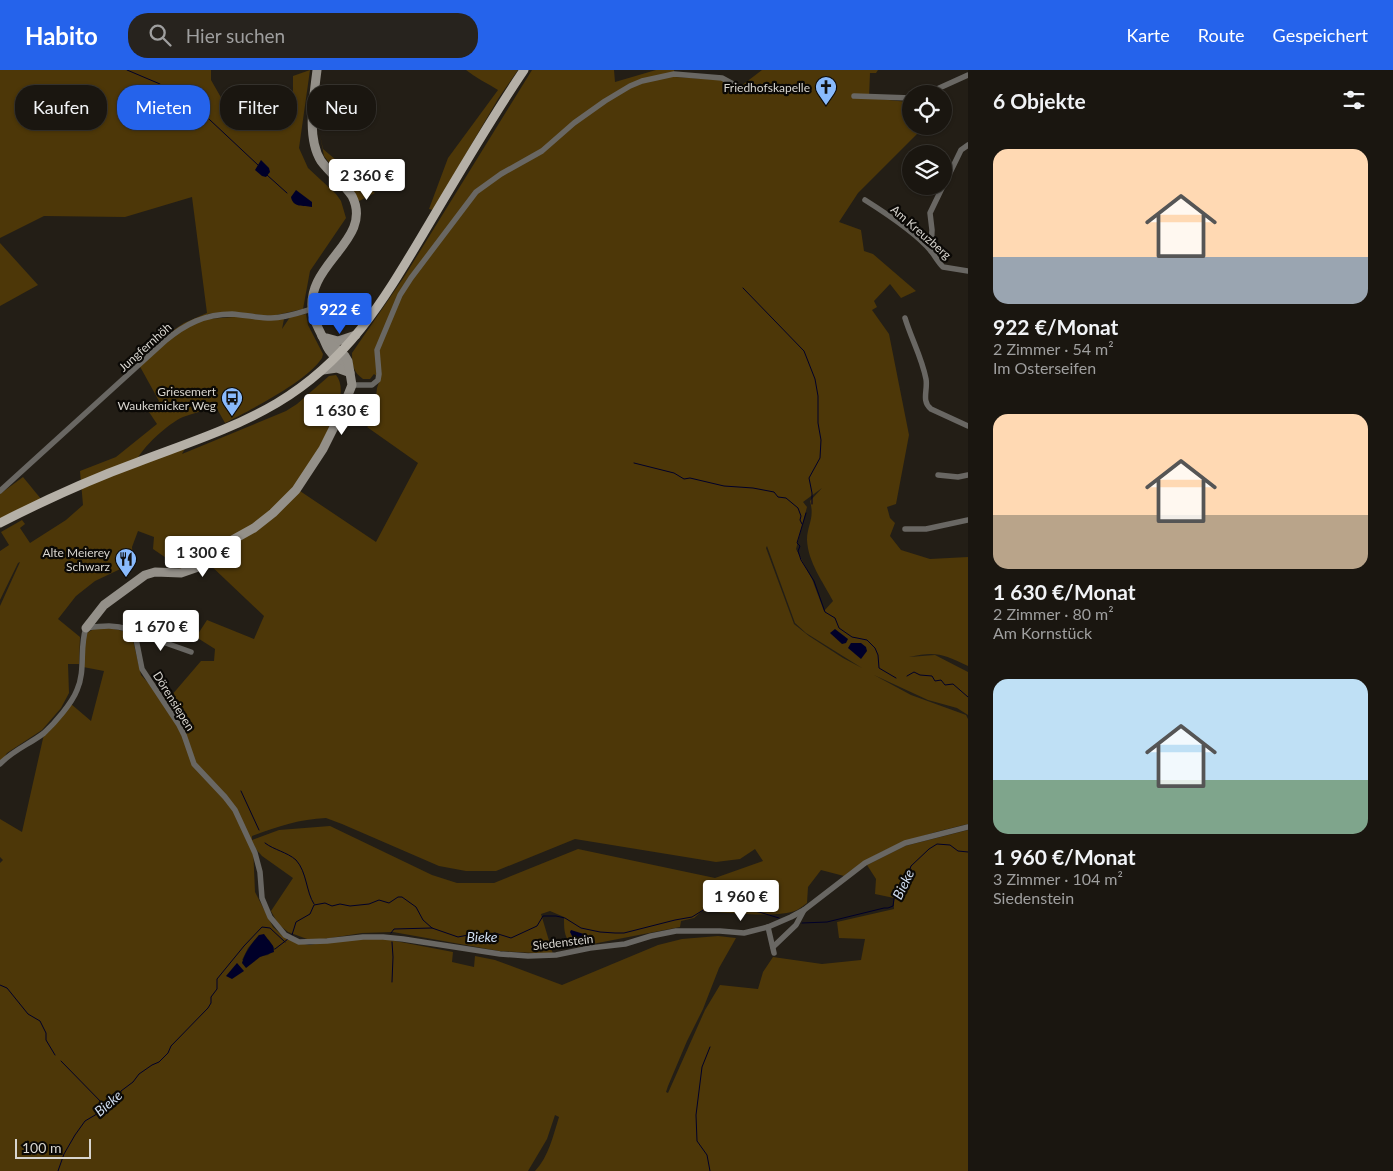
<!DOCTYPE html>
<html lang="de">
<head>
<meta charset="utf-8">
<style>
  body { margin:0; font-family:Lato,sans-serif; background:#27231e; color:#f1f3f6; height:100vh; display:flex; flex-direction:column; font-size:19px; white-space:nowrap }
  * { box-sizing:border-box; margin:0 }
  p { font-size:16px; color:#9f9f9f }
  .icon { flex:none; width:28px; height:28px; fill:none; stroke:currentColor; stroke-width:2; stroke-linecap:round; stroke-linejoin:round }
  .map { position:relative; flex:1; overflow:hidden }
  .details { display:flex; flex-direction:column; background:#1a1610; width:425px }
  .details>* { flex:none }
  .banner { position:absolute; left:15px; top:15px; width:475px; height:45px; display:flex; gap:10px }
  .buttons { position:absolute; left:902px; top:15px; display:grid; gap:10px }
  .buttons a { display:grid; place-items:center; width:50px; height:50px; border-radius:50%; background:#1a1610; box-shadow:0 1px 4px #0004,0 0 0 1px #383530; font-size:25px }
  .scale { position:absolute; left:15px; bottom:12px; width:76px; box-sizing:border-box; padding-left:5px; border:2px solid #d8d5cf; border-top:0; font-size:14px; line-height:18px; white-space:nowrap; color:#d8d5cf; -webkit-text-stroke:4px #0b0906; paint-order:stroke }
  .price { position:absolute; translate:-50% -42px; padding:0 11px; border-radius:5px; background:#fff; color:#222; font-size:16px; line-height:32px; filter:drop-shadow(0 1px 2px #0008) }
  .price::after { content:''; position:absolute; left:50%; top:30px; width:15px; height:11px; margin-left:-8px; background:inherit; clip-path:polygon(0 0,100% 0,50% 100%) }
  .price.selected { background:#2563eb; color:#fff }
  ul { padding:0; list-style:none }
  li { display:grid; align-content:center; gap:10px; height:265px; padding:0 25px }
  li span { display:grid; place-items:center; height:155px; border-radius:15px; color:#555 }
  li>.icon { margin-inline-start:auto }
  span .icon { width:90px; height:90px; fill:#fffc; stroke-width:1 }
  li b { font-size:21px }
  h2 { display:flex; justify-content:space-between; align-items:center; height:60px; padding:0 25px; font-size:21px }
  .tag { padding:0 18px; border-radius:20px; background:#1a1610; box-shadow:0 1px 4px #0004,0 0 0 1px #383530; font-size:18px; line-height:45px }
  .tag.selected { background:#2563eb; color:#fff }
  header { display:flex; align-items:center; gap:30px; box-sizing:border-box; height:70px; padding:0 25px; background:#2563eb; color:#fff }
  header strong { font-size:24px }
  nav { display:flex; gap:28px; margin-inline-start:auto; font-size:18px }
  .search { width:350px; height:45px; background:#27231e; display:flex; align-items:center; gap:12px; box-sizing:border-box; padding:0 18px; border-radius:20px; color:#9f9f9f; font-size:19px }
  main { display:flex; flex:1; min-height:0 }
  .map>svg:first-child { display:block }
</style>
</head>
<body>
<header>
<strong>Habito</strong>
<div class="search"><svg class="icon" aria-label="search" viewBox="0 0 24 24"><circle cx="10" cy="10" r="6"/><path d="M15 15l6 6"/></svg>Hier suchen</div>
<nav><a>Karte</a><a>Route</a><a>Gespeichert</a></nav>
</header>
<main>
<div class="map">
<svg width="968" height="1101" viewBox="0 0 968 1101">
  <rect width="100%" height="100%" fill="#231e16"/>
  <!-- green -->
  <g fill="#4d3708" fill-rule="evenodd">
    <path d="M0 0H211V10L231 45 293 40V6L310 0 299 78 308 98 336 124 341 131 346 148 310 201 303 239 272 246 233 242 207 244 208 249 235 247 284 249 282 259 290 247 306 244 308 255 323 284 322 288C306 312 252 339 225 353L216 337C205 340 194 343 183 347 169 353 141 378 136 392L188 373 182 384 286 341 297 334 329 306 336 305C356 330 308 395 294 417L376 472 418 393 367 357 373 352 377 318 380 309 374 304 370 309H363C353 302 352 295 352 283L404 207 532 0H614L615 12 656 0H674L675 7 722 10 737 19 762 0H878L876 3H870L869 28 908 32 911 39V56H920L922 59 858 123 839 152 861 160 864 181 873 184 916 221 901 228 890 214 874 231 877 237 872 240 889 264 909 365 896 434 887 437 890 448 895 453 890 466 901 480 930 489 968 487V596C943 584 936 581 909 587L935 585 968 602V645L957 638 928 630 874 605 911 625 966 645 968 649V754C921 765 882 776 844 806L821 800 808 817 807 833C804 835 801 838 797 840 777 849 725 842 702 841L694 848 681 851 680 857 577 877C564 871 564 861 564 847L550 841 541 844 553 884 499 881 393 862 362 863 324 869H307L288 862 278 854 271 841 293 808 262 786 253 776 255 822 273 857 284 867 296 872 309 875 362 867 390 870 453 882 452 892 474 897 475 886 495 890 562 915 658 875 682 869 718 866 736 868 719 898 703 939 687 971 668 1016 666 1022 668 1023 705 940 720 915 758 919 763 902 773 887 822 894 861 890 865 869 839 868 837 852 894 839V828L875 824 876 809 867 795 905 776 968 760V1101H535C549 1086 553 1066 559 1047L555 1045 547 1069 528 1101H0V793L3 790 0 787V749L22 762 44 664 71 634 91 651 104 601 83 597C83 589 82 578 84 569 88 552 122 558 132 566L141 605 162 628 171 626 201 591H214L215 579 196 567 207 550 254 569 264 546 207 492 181 503 178 496 153 479 154 467 138 461 132 477 133 493 95 511 76 526 58 549 80 567 79 594H68L69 623 61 638 42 660 7 683 0 693V536L20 492 18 493 0 530V481L9 475 1 462 22 450 25 454 20 458 30 473 66 450 83 435 80 401 116 387 157 354 149 342 159 331 138 293 175 259 184 253 207 243 192 127 125 147 44 146 0 168ZM822 418 810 431C815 449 807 455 807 470 808 492 823 512 833 531L824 541 812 509 796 479 807 437 803 432ZM767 476 795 553 806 563 862 598 843 588 809 566 794 554 766 478ZM326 748 342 754 439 796 466 801H496L575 769 716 792 740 789 755 779 763 791 715 808 578 779 494 813H457L432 805 330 756 279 760 252 770V766C277 757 299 749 326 748ZM259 865 269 870 275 879 268 885 242 890 248 878Z"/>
    <path d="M466 0H518L498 29 433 140 429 139 448 88 498 20C487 13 476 8 466 0Z"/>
    <path d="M320 65 323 79 375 123 359 131 324 86Z"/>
    <path d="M0 173 38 215 0 236Z"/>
    <path d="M23 407 41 429 0 450V424Z"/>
  </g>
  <!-- water -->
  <g fill="#000029">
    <path d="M261 90 269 98 270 102 266 107 262 106 255 100Z"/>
    <path d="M296 120 312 132V137C303 135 293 138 291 127Z"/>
    <path d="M835 559 848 569 846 573 842 574 830 563Z"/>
    <path d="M851 573H861L866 577 867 581 861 589 848 578Z"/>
    <path d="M571 860 587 865 588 868 582 870H574L570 862Z"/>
    <path d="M264 864 273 876 274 882 260 887 246 898 242 893C245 882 252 873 259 865Z"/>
    <path d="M237 893 244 901 232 909 226 906Z"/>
  </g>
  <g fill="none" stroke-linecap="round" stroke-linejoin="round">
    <!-- stream -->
    <g stroke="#000029" stroke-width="1">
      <path d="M127 0 160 14 185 34 194 35 258 95"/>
      <path d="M267 105 287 123"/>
      <path d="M743 218 804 281 815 309 818 326V353L821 370 820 388 809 408 812 423V434"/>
      <path d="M634 393 674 403 684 409 690 408 724 416 753 418 774 422 778 427 786 428 798 438 801 446 800 450 802 454"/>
      <path d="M806 443 797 473 800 476 798 481 801 490 814 511 825 542 835 548 839 558 852 567 867 570 875 578 878 585 879 598 896 608"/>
      <path d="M907 606 914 602 920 605 932 606 935 611 941 610 945 615 953 614 968 627"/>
      <path d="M241 721 259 760"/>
      <path d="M265 773C274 780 287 782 296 790 307 802 306 822 314 834"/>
      <path d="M802 853 827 852 884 838H888L893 836 895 823 904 808 908 804 911 796 929 779 937 774 950 775 958 781 968 782"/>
      <path d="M391 863 394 859 432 858"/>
      <path d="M292 865 296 852 310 844 314 835 325 833 332 836 340 834 350 836 369 834 379 830 389 833 398 827H402L416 837 423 850 432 858 458 867 473 864 478 866 495 863 511 868 537 856 543 846H556L565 848 581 858 600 862 615 863H624L675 850 692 847 708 837 725 835 759 842 779 848"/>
      <path d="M275 879 288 869"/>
      <path d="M392 912 393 887 392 872"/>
      <path d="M0 915 7 918 28 944 40 951 46 963V970L55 985"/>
      <path d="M710 977 702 997 696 1045 697 1071 707 1085 710 1101"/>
      <path d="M61 991 106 1037"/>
      <path d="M58 1101 64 1084 75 1065 85 1051 107 1038 118 1028 121 1021 133 1012 139 1004 152 995 159 992 168 983 171 976 208 938 211 933V927L217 919V909L244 876 262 857 270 858 285 872"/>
    </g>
    <!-- street -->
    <g stroke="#696763" stroke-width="5.5">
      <path d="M926 24 968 5"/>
      <path d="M854 26 911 28"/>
      <path d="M944 115 961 80 968 75"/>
      <path d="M865 130C884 142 916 163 931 181 935 186 938 192 943 197L968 201"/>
      <path d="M931 181 932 160 930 143 943 116"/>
      <path d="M905 248C911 268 922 288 926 309 928 320 921 331 931 339L968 356"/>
      <path d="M352 315H372L378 310 379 304 377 280 400 225 411 208 476 122 501 104 542 81 574 53 605 31 630 16 642 11 674 4 722 8 746 21"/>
      <path d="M938 405 958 407 968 405"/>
      <path d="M0 421 165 271C185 254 205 244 232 244 245 245 258 248 271 248 285 248 299 243 312 239"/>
      <path d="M905 459H926L968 450"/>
      <path d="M135 564 146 566 191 582"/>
      <path d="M0 694C13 680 30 674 44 663 55 653 72 633 77 620 86 600 79 578 86 558 101 556 123 553 135 564L142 599 179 655 184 665 194 694 225 727 235 740 255 783 260 802 262 828 270 847 285 865 299 872 327 871 363 867H383L403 869 500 884 528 886 556 885 590 878 625 874 651 866 676 861H720L744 863 768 857 791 847 804 840 865 793 905 773 968 757"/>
      <path d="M768 857 774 883"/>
      <path d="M773 877 796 855 804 840"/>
    </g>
    <!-- secondary -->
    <g stroke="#949089" stroke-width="9">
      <path d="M317 0C314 26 306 68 321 91 330 103 343 113 352 126 375 171 302 194 313 245 315 253 319 259 322 266 325 271 326 276 329 280 335 288 343 295 350 303"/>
      <path d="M327 268 338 271 356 265"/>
      <path d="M323 300 337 298 348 302"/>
      <path d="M86 558 104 535 145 505 155 502 181 503 201 496 227 473 254 458 273 443 296 420 323 379 340 345 352 315 348 291 345 286 322 266"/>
    </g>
    <!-- primary -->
    <path stroke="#b5b0a7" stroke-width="9" d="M0 453C45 430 91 409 138 392 185 374 233 359 277 333 351 289 386 226 429 154 460 102 490 50 524 0"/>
  </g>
  <!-- icons -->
  <defs>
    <g id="church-pin" transform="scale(1.125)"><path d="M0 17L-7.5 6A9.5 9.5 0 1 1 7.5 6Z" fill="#89bafc" stroke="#0b0906"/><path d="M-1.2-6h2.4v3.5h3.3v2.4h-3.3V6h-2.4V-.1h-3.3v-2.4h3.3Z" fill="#111"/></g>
    <g id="bus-pin" transform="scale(1.125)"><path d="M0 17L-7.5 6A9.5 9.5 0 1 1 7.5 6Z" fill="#89bafc" stroke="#0b0906"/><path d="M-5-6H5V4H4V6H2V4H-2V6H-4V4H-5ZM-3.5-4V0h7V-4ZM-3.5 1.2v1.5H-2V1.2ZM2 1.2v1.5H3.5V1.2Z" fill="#111"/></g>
    <g id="restaurant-pin" transform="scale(1.125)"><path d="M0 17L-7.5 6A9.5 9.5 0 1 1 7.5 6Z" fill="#89bafc" stroke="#0b0906"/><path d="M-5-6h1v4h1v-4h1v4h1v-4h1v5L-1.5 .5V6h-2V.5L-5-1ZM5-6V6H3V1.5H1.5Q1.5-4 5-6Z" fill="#111"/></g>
  </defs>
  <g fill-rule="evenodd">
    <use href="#church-pin" x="826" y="17"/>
    <use href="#bus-pin" x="232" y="328"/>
    <use href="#restaurant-pin" x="126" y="489"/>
  </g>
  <g text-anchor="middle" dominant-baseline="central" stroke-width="4.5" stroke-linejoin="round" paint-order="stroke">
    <!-- poi labels -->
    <g font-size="12" fill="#d8d5cf" stroke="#0b0906" text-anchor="end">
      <text x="810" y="17">Friedhofskapelle</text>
      <text x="216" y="321">Griesemert<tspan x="216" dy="14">Waukemicker Weg</tspan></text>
      <text x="110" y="482">Alte Meierey<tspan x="110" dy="14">Schwarz</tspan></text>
    </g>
    <!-- street labels -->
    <g font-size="12" fill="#d8d5cf" stroke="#0b0906">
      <text transform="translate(921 162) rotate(41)">Am Kreuzberg</text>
      <text transform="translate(145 277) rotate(-42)">Jungfernhöh</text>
      <text transform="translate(174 631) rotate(58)">Dörensiepen</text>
      <text transform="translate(563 872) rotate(-7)">Siedenstein</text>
    </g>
    <!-- water labels -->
    <g font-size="14" font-style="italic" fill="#cedbed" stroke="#0b0906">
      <text transform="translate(903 814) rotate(-64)">Bieke</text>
      <text x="482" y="866">Bieke</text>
      <text transform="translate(108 1033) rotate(-41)">Bieke</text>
    </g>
  </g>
</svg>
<div class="buttons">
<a><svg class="icon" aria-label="locate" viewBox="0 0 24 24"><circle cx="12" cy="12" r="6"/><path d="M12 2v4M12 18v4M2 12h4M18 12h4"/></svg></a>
<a><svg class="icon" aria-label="layers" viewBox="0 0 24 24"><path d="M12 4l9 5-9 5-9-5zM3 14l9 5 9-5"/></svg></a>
</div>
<div class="scale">100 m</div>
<b class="price" style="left:367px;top:131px">2 360 €</b>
<b class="price selected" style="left:340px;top:265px">922 €</b>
<b class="price" style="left:342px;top:366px">1 630 €</b>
<b class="price" style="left:203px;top:508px">1 300 €</b>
<b class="price" style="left:161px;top:582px">1 670 €</b>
<b class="price" style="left:741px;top:852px">1 960 €</b>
<div class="banner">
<a class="tag">Kaufen</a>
<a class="tag selected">Mieten</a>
<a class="tag">Filter</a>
<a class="tag">Neu</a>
</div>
</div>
<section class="details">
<h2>6 Objekte<svg class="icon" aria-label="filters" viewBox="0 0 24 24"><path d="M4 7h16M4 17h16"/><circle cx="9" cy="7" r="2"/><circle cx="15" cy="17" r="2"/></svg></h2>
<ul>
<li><span style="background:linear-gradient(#ffd9b3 70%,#9aa5b1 0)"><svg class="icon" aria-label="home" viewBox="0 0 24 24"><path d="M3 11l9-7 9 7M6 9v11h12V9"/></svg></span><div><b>922 €/Monat</b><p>2 Zimmer · 54 m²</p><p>Im Osterseifen</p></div></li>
<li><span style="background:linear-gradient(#ffd9b3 65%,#b9a48a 0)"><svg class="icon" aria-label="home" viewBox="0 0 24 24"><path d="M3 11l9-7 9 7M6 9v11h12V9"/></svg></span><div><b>1 630 €/Monat</b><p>2 Zimmer · 80 m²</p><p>Am Kornstück</p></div></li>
<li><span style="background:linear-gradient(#bfe0f5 65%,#7fa58c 0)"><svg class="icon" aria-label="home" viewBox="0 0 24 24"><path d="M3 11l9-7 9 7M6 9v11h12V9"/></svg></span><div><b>1 960 €/Monat</b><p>3 Zimmer · 104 m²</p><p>Siedenstein</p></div></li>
</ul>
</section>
</main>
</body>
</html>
